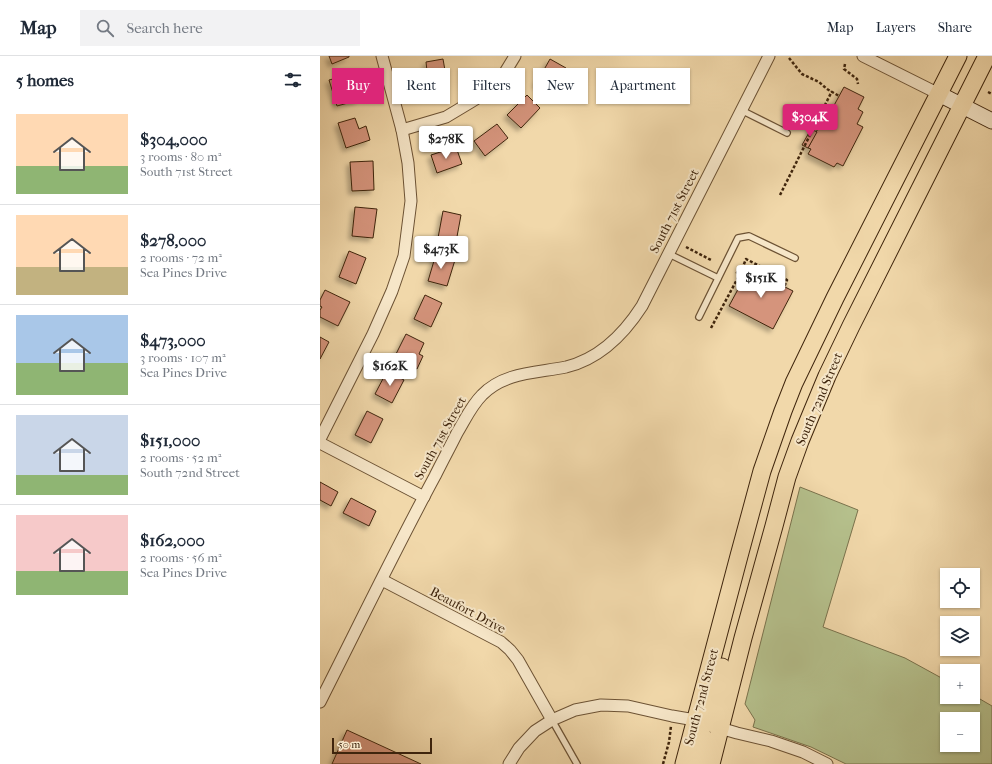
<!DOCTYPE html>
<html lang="en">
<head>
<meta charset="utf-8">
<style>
  body { margin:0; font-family:"IM FELL French Canon",serif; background:#f2f2f3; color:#1f2937; height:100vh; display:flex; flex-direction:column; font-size:15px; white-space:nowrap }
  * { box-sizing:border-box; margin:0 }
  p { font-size:13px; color:#747a83 }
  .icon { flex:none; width:22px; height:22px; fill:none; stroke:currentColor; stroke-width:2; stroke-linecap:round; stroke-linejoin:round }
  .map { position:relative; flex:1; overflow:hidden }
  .sheet { display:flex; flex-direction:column; background:#fff; width:320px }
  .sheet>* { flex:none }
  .guide { position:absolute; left:12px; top:12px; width:380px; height:36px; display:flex; gap:8px }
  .buttons { position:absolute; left:620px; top:512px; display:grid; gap:8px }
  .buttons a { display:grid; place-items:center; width:40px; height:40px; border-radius:0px; background:#fff; box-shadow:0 1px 3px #0004; font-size:20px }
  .scale { position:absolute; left:12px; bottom:10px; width:100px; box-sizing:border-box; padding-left:4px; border:2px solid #3f250d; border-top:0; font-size:11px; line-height:14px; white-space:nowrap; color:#3f250d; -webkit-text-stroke:3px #f6e6c8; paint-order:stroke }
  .price { position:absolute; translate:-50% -34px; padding:0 9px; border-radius:4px; background:#fff; color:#222; font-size:13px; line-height:26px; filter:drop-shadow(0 1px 2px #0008) }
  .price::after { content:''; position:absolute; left:50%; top:24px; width:12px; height:9px; margin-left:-6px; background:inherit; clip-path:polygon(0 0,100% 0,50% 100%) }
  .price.on { background:#db2777; color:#fff }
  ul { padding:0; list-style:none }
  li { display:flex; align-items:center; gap:12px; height:100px; padding:0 16px }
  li+li { border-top:1px solid #e0e1e3 }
  li span { display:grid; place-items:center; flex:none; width:112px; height:80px; border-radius:0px; color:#555 }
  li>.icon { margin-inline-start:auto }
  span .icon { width:48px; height:48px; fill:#fffc; stroke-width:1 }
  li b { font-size:17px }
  h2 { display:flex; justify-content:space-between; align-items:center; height:48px; padding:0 16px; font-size:17px }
  .pill { padding:0 14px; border-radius:0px; background:#fff; box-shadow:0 1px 3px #0004; font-size:14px; line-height:36px }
  .pill.on { background:#db2777; color:#fff }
  header { display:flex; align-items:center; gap:24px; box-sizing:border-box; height:56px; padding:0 20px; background:#fff; border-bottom:1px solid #e0e1e3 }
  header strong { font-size:19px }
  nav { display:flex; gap:22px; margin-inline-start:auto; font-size:14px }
  .search { width:280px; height:36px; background:#f2f2f3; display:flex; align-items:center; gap:10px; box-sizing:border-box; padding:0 14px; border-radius:0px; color:#747a83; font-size:15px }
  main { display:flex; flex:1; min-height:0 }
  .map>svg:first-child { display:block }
</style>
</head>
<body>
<header>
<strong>Map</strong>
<div class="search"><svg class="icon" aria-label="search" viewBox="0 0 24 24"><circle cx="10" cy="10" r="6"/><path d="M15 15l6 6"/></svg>Search here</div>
<nav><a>Map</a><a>Layers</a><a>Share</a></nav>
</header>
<main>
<section class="sheet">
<h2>5 homes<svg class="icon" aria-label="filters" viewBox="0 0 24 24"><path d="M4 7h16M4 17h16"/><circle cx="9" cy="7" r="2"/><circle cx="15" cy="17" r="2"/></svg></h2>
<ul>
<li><span style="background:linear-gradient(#ffd9b3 65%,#8fb573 0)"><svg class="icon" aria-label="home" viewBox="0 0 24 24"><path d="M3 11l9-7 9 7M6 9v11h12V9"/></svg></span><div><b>$304,000</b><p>3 rooms · 80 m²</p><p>South 71st Street</p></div></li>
<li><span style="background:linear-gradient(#ffd9b3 65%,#c2b280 0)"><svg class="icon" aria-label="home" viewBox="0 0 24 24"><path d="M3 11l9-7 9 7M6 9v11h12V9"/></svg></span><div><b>$278,000</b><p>2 rooms · 72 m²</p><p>Sea Pines Drive</p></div></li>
<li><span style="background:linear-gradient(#a9c7e8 60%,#8fb573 0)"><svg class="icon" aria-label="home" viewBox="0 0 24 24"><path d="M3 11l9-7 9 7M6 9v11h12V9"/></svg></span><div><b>$473,000</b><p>3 rooms · 107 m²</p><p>Sea Pines Drive</p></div></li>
<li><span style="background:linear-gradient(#c9d6e8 75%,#8fb573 0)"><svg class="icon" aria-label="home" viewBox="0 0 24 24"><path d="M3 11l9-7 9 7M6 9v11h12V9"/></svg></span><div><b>$151,000</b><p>2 rooms · 52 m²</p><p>South 72nd Street</p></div></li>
<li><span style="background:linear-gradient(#f6c9c9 70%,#8fb573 0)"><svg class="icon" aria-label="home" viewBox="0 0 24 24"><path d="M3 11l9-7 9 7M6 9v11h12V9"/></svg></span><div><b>$162,000</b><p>2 rooms · 56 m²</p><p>Sea Pines Drive</p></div></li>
</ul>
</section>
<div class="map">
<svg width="672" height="708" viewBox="0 0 672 708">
  <defs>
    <filter id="shadow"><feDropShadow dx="-3.5" dy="3.5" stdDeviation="2" flood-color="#0004"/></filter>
  </defs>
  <rect width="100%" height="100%" fill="#f1d8aa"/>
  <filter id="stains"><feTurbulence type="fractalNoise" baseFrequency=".005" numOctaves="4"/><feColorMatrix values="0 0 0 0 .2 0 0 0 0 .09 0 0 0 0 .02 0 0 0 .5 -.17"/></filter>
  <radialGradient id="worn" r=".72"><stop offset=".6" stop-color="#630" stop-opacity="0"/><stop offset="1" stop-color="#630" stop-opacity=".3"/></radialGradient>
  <!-- green -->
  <path fill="#b5c08c" stroke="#7a724c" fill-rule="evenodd" d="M480 431 538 454 503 571 585 602 627 625V641H653V639L672 650V708H526L491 691 433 671 435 664 425 648ZM627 663H653V689H627Z"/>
  <!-- building -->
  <g fill="#d5947c" stroke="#3f250d" filter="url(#shadow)">
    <path d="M9 0H29V1L12 8Z"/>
    <path d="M123 3 127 26 103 30 101 16 107 15 106 6Z"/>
    <path d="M230 3 246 12 232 36 216 28Z"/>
    <path d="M32 18 39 44 17 50 9 24Z"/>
    <path d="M524 31 544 41 538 53 543 56 537 68 543 71 523 110 517 107 514 111 488 98 491 93 488 92 508 53 511 55Z"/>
    <path d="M207 39 220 52 201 72 187 59Z"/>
    <path d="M35 62 39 73 46 70 50 84 26 92 18 67Z"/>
    <path d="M177 68 188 82 165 100 154 85Z"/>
    <path d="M491 73 497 76 488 92 482 89Z"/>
    <path d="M136 91 142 108 117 117 111 99Z"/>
    <path d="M53 105 54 134 32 135 30 106Z"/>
    <path d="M35 151 57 153 53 182 32 180Z"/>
    <path d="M123 155 141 159 136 186 118 182Z"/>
    <path d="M29 195 46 202 36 228 19 221Z"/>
    <path d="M116 198 135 204 127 230 108 225Z"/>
    <path d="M429 213 473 235 453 273 409 250Z"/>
    <path d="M5 234 30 246 18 270 0 261V254L2 251 0 250V244Z"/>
    <path d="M105 239 122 247 111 271 94 263Z"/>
    <path d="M86 278 104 287 99 298 103 300 97 313 74 302Z"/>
    <path d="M0 281 9 286 0 303Z"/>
    <path d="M67 315 84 324 72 347 55 338Z"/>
    <path d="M47 355 63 363 51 387 35 379Z"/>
    <path d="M0 426 18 436 11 450 0 444Z"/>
    <path d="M31 442 56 455 49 470 23 457Z"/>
    <path d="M27 674 101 708H12Z"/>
  </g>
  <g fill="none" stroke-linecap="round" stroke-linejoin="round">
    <!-- service casing -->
    <g stroke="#6c5234" stroke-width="8">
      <g id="service">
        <path d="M421 54 467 77"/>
        <path d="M349 198 398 222"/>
        <path d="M379 261 418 182 429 180 475 202"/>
        <path d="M232 664 257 708"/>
      </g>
    </g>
    <!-- minor casing -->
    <g stroke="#6c5234" stroke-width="13">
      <g id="minor">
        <path d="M543 0 619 38"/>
        <path d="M82 74 126 61 151 46 167 36 184 18 195 0"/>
        <path d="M0 383 53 278 72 235 84 200 91 145 88 107 82 74 62 0"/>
        <path d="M0 387 104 441"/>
        <path d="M62 524 181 586 190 594 198 604 232 664"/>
        <path d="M0 646C38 571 75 494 115 420 122 406 130 391 137 377 145 364 151 350 162 339 184 316 217 317 246 311 279 303 304 278 322 250L449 0"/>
        <path d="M400 672 417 677 451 685 483 696 507 708"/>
        <path d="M189 708 199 692 215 675 232 664 255 654 281 649 308 650 352 660 375 664"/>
      </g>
    </g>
    <!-- secondary casing -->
    <g stroke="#3f250d" stroke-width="17">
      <path id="secondary" d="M619 38 672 65"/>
    </g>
    <!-- primary casing -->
    <g stroke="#3f250d" stroke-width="19">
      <g id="primary">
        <path d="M376 664C386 679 382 692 378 708"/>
        <path d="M400 672C396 669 392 668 391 663 389 655 399 621 402 611"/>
        <path d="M364 708 419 500 442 415 463 355 474 327 515 242 638 0"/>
        <path d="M391 708 423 582 454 470 467 421 480 385 507 320 531 270 667 0"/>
      </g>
    </g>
    <!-- path -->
    <g stroke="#3f250d" stroke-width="2.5" stroke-dasharray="3 2" stroke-linecap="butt">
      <path d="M469 2 482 18 499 26 507 33 519 40"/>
      <path d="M525 8 524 13 537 23 538 28"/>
      <path d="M668 36 672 38"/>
      <path d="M460 139 512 35"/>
      <path d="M366 191 391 204"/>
      <path d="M416 216 420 218 426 203 467 224 464 231"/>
      <path d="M391 272 420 218"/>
      <path d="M343 708 349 686 351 670"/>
    </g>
    <!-- service -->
    <use href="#service" stroke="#f6e6c8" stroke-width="5.5"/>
    <!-- minor -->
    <use href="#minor" stroke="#f6e6c8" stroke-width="11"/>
    <!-- secondary -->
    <use href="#secondary" stroke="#f6e6c8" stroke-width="15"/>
    <!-- primary -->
    <use href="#primary" stroke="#f1d8aa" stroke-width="17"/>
  </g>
  <g text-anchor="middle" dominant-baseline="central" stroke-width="4" stroke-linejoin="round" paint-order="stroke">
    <!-- street labels -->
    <g font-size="13" fill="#3f250d" stroke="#f6e6c8">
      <text transform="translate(354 155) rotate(-63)">South 71st Street</text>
      <text transform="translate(499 343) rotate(-67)">South 72nd Street</text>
      <text transform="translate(120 382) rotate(-61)">South 71st Street</text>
      <text transform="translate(148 554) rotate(28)">Beaufort Drive</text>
      <text transform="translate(381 641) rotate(-75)">South 72nd Street</text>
    </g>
  </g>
  <rect width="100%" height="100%" filter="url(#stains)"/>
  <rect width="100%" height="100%" fill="url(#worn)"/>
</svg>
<div class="buttons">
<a><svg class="icon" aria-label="locate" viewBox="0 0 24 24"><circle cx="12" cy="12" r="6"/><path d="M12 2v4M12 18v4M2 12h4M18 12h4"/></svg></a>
<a><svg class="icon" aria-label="layers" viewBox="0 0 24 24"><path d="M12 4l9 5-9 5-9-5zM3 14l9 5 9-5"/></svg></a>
<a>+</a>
<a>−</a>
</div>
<div class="scale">50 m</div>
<b class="price on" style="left:490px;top:82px">$304K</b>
<b class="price" style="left:126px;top:104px">$278K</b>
<b class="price" style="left:121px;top:214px">$473K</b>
<b class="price" style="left:441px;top:243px">$151K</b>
<b class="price" style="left:70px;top:331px">$162K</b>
<div class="guide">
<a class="pill on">Buy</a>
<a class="pill">Rent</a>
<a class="pill">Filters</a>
<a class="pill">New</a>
<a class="pill">Apartment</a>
</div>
</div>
</main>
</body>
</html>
